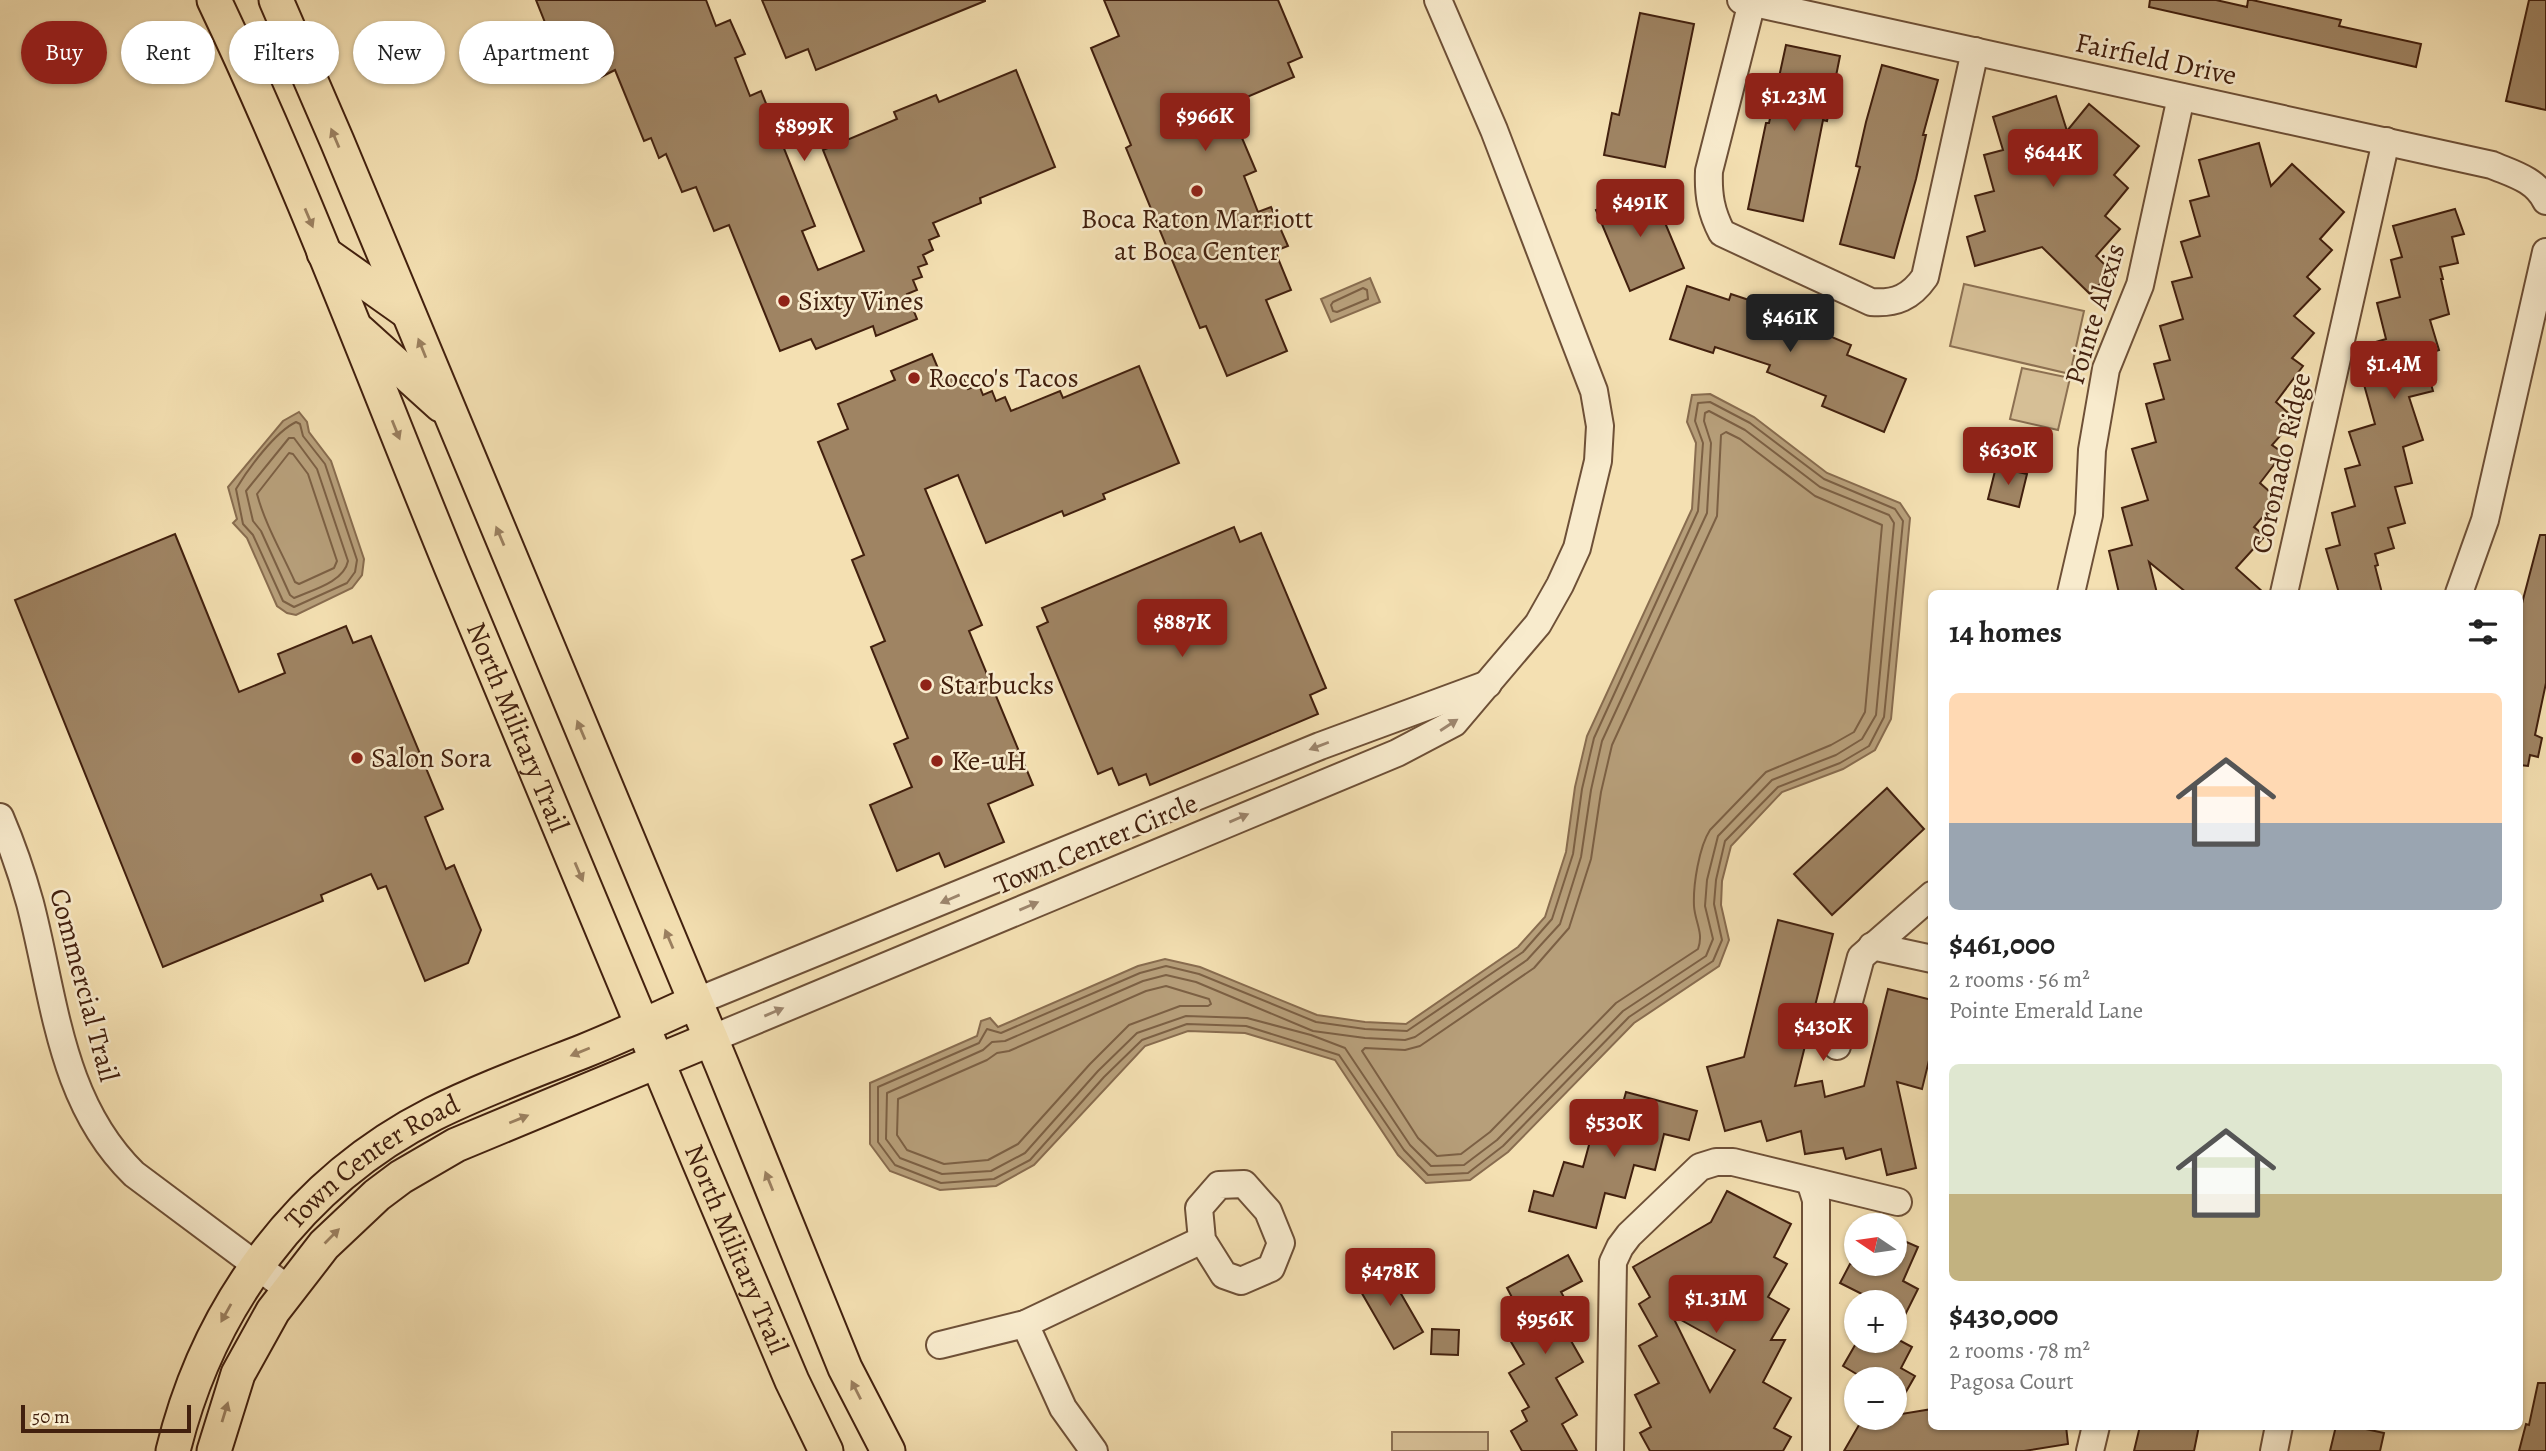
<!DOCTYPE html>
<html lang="en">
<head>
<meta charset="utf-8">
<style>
  body { margin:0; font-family:Alegreya,serif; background:#f6f6f6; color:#222; height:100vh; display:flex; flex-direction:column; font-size:26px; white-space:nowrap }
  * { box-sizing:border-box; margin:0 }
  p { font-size:23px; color:#767676 }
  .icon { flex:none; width:38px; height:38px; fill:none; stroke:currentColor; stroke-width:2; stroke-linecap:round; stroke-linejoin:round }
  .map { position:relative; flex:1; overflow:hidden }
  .panel { position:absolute; left:1928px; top:590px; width:595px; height:840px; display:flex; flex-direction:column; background:#fff; border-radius:10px; box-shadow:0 2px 5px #0004 }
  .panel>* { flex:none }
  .guide { position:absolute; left:21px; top:21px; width:665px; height:63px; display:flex; gap:14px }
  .needle { width:46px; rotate:283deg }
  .buttons { position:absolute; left:1844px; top:1213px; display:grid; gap:14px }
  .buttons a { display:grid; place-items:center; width:63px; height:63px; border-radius:50%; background:#fff; box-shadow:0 2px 5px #0004; font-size:35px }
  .scale { position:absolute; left:21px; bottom:18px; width:170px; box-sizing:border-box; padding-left:7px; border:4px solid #42200e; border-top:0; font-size:19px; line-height:24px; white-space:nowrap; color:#42200e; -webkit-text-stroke:5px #f8ebcd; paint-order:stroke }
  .price { position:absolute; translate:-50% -60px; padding:0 16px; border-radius:7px; background:#8f2418; color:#fff; font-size:23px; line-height:46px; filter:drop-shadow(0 2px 4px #0008) }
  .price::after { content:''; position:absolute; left:50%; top:42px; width:21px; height:16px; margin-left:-10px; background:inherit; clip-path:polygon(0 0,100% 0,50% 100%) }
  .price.current { background:#222; color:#fff }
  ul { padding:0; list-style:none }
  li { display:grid; align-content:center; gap:14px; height:371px; padding:0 21px }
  li span { display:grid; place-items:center; height:217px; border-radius:10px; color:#555 }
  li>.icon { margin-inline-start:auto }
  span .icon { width:126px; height:126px; fill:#fffc; stroke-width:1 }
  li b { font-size:30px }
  h2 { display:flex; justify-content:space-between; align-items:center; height:84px; padding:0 21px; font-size:30px }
  .pill { padding:0 24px; border-radius:32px; background:#fff; box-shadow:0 2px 5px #0004; font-size:24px; line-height:63px }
  .pill.current { background:#8f2418; color:#fff }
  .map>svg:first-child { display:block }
</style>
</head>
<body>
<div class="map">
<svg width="2546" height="1451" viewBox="0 0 2546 1451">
  <rect width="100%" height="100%" fill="#f4e0b2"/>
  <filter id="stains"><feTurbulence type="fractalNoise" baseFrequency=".00286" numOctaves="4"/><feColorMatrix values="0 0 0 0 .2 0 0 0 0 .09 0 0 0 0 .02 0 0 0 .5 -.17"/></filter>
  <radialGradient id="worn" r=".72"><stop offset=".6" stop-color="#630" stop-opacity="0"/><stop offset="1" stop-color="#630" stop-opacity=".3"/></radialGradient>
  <!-- green -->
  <g fill="#d6bf96" stroke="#8c7052" stroke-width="2">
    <path d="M1964 284 2084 311 2070 374 1950 346Z"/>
    <path d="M2022 368 2070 378 2058 430 2010 419Z"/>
    <rect x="1392" y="1432" width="96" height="19"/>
  </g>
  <!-- water -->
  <g fill="#b79f7a" stroke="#886c4f" stroke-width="2">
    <path d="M1370 278 1380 302 1331 322 1321 299Z"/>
    <path d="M1710 394 1754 417 1827 473 1900 503 1910 518 1891 719 1875 750 1843 769 1782 792 1731 846 1722 881 1721 905 1729 940 1719 966 1634 1023 1508 1152 1470 1180 1426 1183 1398 1155 1335 1060 1245 1033 1188 1031 1145 1046 1034 1165 996 1186 940 1190 890 1171 870 1144V1083L977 1036 981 1021 990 1018 998 1027 1138 966 1165 959 1200 967 1317 1015 1365 1022 1406 1024 1518 947 1545 917 1566 852 1575 787 1587 736 1692 509 1696 443 1687 422 1692 395Z"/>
    <path d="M299 412 307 422 309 432 331 461 364 559 362 575 352 588 296 615 287 613 277 606 247 538 233 523 237 519 228 487 283 421Z"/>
  </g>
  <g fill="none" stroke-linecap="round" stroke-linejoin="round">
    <!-- shore -->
    <g stroke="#7c6044" stroke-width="2">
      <path d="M1363 288 1367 290 1368 299 1337 312 1333 311 1331 305 1333 302Z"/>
      <path d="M1710 402 1750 423 1824 479 1895 509 1903 521 1884 717 1869 746 1840 763 1778 787 1725 841 1716 880 1714 904 1722 940 1713 961 1629 1017 1503 1146 1468 1173 1428 1175 1404 1150 1339 1055 1246 1026 1187 1024 1142 1040 1104 1077 1030 1160 994 1179 941 1183 895 1165 878 1142V1087L979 1043 987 1029 1001 1033 1140 973 1166 966 1199 974 1316 1022 1365 1029 1407 1031 1523 952 1552 919 1573 854 1582 789 1594 738 1698 511 1703 443 1695 421 1698 403Z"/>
      <path d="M1709 411 1745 430 1820 487 1889 515 1894 523 1876 715 1862 739 1836 755 1772 780 1718 836 1707 880 1705 906 1713 939 1706 956 1623 1011 1497 1140 1464 1165 1431 1166 1410 1145 1345 1048 1311 1035 1247 1018 1186 1016 1137 1033 1098 1071 1025 1153 991 1171 942 1174 900 1158 886 1139 887 1093 983 1050 992 1042 1005 1041 1143 981 1166 975 1196 982 1313 1031 1365 1038 1405 1040 1415 1037 1527 960 1560 924 1581 857 1591 790 1602 741 1707 513 1711 443 1704 421 1705 413Z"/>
      <path d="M296 422 300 424 303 436 325 464 357 560 355 572 347 583 294 607 283 601 253 535 243 524 236 489C248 469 275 432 296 422Z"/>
      <path d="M1726 432 1740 439 1815 496 1882 525 1865 712 1854 732 1831 745 1766 772 1710 830C1699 847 1693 885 1694 906 1695 922 1704 933 1698 949L1616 1003 1490 1132 1461 1154 1437 1156 1418 1138 1362 1051 1365 1048 1405 1050 1420 1046 1534 968 1569 928 1591 859 1601 792 1612 745 1717 516 1721 435Z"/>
      <path d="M289 438H294L317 469 348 561C344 582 312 590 294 598L290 595 261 531 253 521 246 491Z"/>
      <path d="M289 453 293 454 308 474 337 561 334 568 299 584 295 582C282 553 265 524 257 494Z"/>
      <path d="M1166 986 1209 999 1211 1004 1208 1006H1180L1129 1025 1090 1064 1018 1144 988 1160 944 1164 907 1150 897 1135 898 1099 987 1060 997 1053 1009 1051 1146 991Z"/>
    </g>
  </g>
  <!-- building -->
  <g fill="#9f8463" stroke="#42200e" stroke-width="2" fill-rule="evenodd">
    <path d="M536 0H706L716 26 730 20 745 54 735 58 750 96 761 91 815 226 802 231 818 270 864 251 823 150 897 119 894 112 936 95 939 102 1016 70 1055 167 980 198 981 203 933 223 939 236 929 240 933 250 923 255 927 264 918 267 922 277 913 280 917 290 907 294 917 319 876 336 873 326 816 349 811 339 780 351 729 225 714 231 696 187 682 192 666 154 659 158 651 138 644 141 615 70 601 77 583 33 554 45Z"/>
    <path d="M762 0H985V1L816 70 808 49 786 58Z"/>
    <path d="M1104 0H1278L1302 57 1288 63 1294 77 1228 105 1256 171 1244 176 1258 212 1271 207 1288 246 1275 251 1291 290 1266 300 1287 351 1227 376 1206 326 1200 328 1126 148 1131 145 1091 48 1119 36Z"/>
    <path d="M2150 0H2216L2247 7 2248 0H2252L2341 20 2339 26 2421 44 2416 67 2149 7Z"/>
    <path d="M2529 0H2546V110L2506 101Z"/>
    <path d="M1640 13 1694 24 1665 167 1604 155 1612 113 1619 115Z"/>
    <path d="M1786 45 1840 56 1827 121 1823 120 1803 221 1748 209 1766 123H1769Z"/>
    <path d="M1882 65 1938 80 1923 135H1926L1916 179 1894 258 1840 244 1860 167 1856 166 1866 122Z"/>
    <path d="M2056 96 2067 131 2089 104 2139 146 2114 175 2128 188 2105 216 2120 229 2096 256 2112 272 2090 294 2042 247 1975 266 1967 237 1985 231 1975 196 1994 191 1984 155 2003 150 1993 117Z"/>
    <path d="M2259 143 2271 186 2292 164 2344 212 2320 239 2332 250 2307 277 2320 289 2294 316 2314 333 2292 358 2303 366 2276 402 2295 419 2272 445 2283 453 2260 483 2278 499 2254 527 2265 536 2236 568 2264 593H2187L2149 562 2157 593H2119L2109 551 2132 545 2122 508 2148 500 2132 449 2156 442 2146 404 2164 399 2154 364 2170 360 2160 326 2183 319 2172 282 2192 277 2181 242 2200 236 2190 201 2209 196 2199 160Z"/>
    <path d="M1650 187 1684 268 1630 291 1596 210Z"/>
    <path d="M2455 209 2464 234 2452 237 2458 263 2440 267 2443 279H2441L2449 314 2430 320 2439 350 2423 355 2433 391 2409 397 2423 440 2403 447 2412 483 2395 487 2405 523 2388 528 2394 548 2375 554 2378 565 2375 566 2382 593H2339L2326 549 2340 545 2332 513 2355 506 2345 469 2360 465 2349 432 2375 424 2363 381 2379 377 2369 344 2386 339 2377 303 2400 297 2391 260 2402 257 2393 226Z"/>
    <path d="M1687 286 1729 300 1731 294 1773 308 1772 312 1851 345 1847 355 1906 379 1884 432 1822 406 1826 396 1767 372 1770 365 1715 347 1713 353 1670 339Z"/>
    <path d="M932 354 942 378 951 375 955 384 964 380 968 389 979 385 983 395 992 391 996 401 1005 397 1011 411 1060 391 1063 398 1139 366 1179 463 1103 494 1105 499 1064 516 1062 511 986 543 958 475 925 489 982 625 969 631 1033 785 988 804 1004 842 945 867 939 853 897 871 870 805 912 787 894 744 908 738 871 647 885 641 852 560 864 555 818 442 848 429 838 404 895 380 891 371Z"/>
    <path d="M1996 467 2027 474 2019 507 1988 499Z"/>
    <path d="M1234 527 1240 542 1261 533 1326 688 1310 695 1318 714 1150 785 1146 774 1119 785 1112 768 1098 774 1037 627 1048 622 1042 608Z"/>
    <path d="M175 534 239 692 285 673 278 654 346 626 353 643 371 636 443 809 425 817 446 869 454 865 481 930 468 963 425 981 386 886 378 889 371 874 321 895 323 901 163 967 15 600Z"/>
    <path d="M2540 535H2546V683L2535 735 2542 738 2538 757 2530 755 2528 766 2520 765V611Z"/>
    <path d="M1887 788 1924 829 1832 915 1794 874Z"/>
    <path d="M1778 920 1833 934 1795 1086 1822 1081 1825 1097 1864 1086 1888 989 1932 1000V1048L1922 1089 1897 1082 1916 1168 1887 1175 1881 1149 1846 1159 1843 1148 1805 1154 1801 1131 1767 1141 1761 1121 1725 1131 1707 1067 1744 1057Z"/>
    <path d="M1626 1092 1697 1111 1689 1140 1664 1134 1655 1170 1634 1165 1625 1198 1605 1193 1596 1228 1529 1211 1534 1191 1553 1196 1564 1162 1583 1167 1595 1123 1616 1128Z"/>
    <path d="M1727 1191 1791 1224 1774 1257 1787 1264 1768 1297 1789 1309 1771 1340H1785L1763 1382 1791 1398 1774 1428 1791 1437 1783 1451H1650L1640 1433 1651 1427 1635 1395 1659 1383 1639 1346 1657 1336 1639 1304 1650 1297 1633 1267 1711 1222ZM1672 1315 1735 1350 1710 1392Z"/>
    <path d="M1895 1237 1918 1247 1903 1281 1918 1289 1895 1335V1302H1858L1862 1294 1840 1283 1850 1264H1895Z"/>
    <path d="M1568 1255 1582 1281 1561 1292 1579 1324 1566 1332 1583 1362 1556 1378 1577 1415 1562 1424 1577 1451H1522L1511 1431 1527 1421 1522 1411 1529 1407 1509 1373 1524 1364 1507 1335 1526 1324 1507 1288Z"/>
    <path d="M1385 1266 1423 1332 1394 1349 1356 1283Z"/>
    <path d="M1432 1329 1459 1330 1458 1355 1431 1354Z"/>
    <path d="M1858 1340H1899L1912 1347 1901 1368 1915 1376 1895 1411V1379H1865L1843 1366Z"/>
    <path d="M2538 1383H2546V1451H2519L2526 1424 2529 1425Z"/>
    <path d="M1932 1409V1426H2066L2068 1444 2024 1451H1844L1863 1418H1895V1415Z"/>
    <path d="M2140 1426H2199L2194 1451H2134Z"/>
    <path d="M2336 1426H2352L2384 1433 2380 1451H2330Z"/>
  </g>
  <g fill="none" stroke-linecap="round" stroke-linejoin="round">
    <!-- minor casing -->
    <g stroke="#6e5037" stroke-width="30">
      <g id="minor">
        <path d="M1741 0 2492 165C2513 174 2535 179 2546 201"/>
        <path d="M1752 2 1709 171C1708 195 1711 212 1722 233L1871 302C1896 304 1911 297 1925 277L1975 51"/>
        <path d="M2071 593 2089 515 2092 450 2106 369 2140 285 2181 97"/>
        <path d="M2284 593 2386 141"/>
        <path d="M2459 593 2485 520 2546 252"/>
        <path d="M0 817C12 845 22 874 30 903 55 999 60 1102 134 1174L288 1289"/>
        <path d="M1872 946 1932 959"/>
        <path d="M695 1002 1320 746 1488 684"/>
        <path d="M711 1039 1397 753 1454 723 1538 624 1560 585 1577 548 1598 461 1600 426 1594 391 1559 300 1494 130 1438 0"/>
        <path d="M1837 1046 1861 957 1932 895"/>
        <path d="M1810 1181 1816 1200V1451"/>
        <path d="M1025 1324 1063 1408 1094 1451"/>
        <path d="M940 1345 1025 1324 1202 1240 1224 1275 1241 1281 1271 1268 1281 1243 1268 1211 1244 1184 1219 1185 1199 1208 1202 1240"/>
        <path d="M1610 1451 1613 1262 1620 1247 1629 1235 1700 1167 1716 1162H1733L1898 1202"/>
        <path d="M2090 1451 2096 1426"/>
        <path d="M2274 1451 2279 1426"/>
      </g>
    </g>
    <!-- major casing -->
    <g stroke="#42200e" stroke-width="37">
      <g id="major">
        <path id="s1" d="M214 0C302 185 374 379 452 569 564 840 677 1111 792 1381L826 1451"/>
        <path d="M276 0 337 141 722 1065 845 1368 888 1451"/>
        <path d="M324 253 406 311"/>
        <path d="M359 331 441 405"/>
        <path id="s2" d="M173 1451C208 1307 299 1182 433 1114 481 1090 533 1071 584 1051 621 1036 658 1019 695 1002"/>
        <path d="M214 1451 238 1374 273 1311 324 1245 377 1195 401 1177 456 1145 711 1039"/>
      </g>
    </g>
    <!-- minor -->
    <use href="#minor" stroke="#f8ebcd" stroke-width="26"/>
    <!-- major -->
    <use href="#major" stroke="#f4e0b2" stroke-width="33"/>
  </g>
  <!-- one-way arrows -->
  <defs><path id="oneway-solid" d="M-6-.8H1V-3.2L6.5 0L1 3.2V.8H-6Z" transform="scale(1.75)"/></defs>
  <g fill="#9b8060">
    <use href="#oneway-solid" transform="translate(335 138) rotate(-113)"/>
    <use href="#oneway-solid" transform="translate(309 218) rotate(67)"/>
    <use href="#oneway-solid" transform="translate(422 348) rotate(-112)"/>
    <use href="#oneway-solid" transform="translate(396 430) rotate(68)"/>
    <use href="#oneway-solid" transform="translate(500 536) rotate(-113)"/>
    <use href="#oneway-solid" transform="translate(581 730) rotate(-113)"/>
    <use href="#oneway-solid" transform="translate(579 872) rotate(67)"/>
    <use href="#oneway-solid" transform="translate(669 939) rotate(-113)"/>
    <use href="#oneway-solid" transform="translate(580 1052) rotate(158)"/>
    <use href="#oneway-solid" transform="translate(519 1119) rotate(-22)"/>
    <use href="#oneway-solid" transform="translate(769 1181) rotate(-112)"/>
    <use href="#oneway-solid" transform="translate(332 1236) rotate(-45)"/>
    <use href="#oneway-solid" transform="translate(226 1313) rotate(119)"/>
    <use href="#oneway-solid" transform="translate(856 1390) rotate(-117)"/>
    <use href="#oneway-solid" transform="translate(225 1412) rotate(-73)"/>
  </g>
  <g fill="#9d866e">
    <use href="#oneway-solid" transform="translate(1449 725) rotate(-33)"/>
    <use href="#oneway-solid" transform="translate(1319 746) rotate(159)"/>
    <use href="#oneway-solid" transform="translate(1239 818) rotate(-23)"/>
    <use href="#oneway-solid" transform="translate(950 899) rotate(157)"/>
    <use href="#oneway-solid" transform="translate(1029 906) rotate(-23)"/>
    <use href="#oneway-solid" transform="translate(774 1012) rotate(-23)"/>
  </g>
  <!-- markers -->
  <g fill="#8f2418" stroke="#f8ebcd" stroke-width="2.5">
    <circle cx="1197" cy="191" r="7"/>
    <circle cx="784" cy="301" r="7"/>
    <circle cx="914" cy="378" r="7"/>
    <circle cx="926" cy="685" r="7"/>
    <circle cx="357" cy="758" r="7"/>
    <circle cx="937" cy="761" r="7"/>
  </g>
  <g text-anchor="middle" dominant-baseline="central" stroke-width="5" stroke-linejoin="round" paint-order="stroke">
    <!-- street labels -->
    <g font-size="28" fill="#42200e" stroke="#f8ebcd">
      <text transform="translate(2156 59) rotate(12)">Fairfield Drive</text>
      <text transform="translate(2095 314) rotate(-73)">Pointe Alexis</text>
      <text transform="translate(2281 463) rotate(-77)">Coronado Ridge</text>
      <text stroke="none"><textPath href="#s1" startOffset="788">North Military Trail</textPath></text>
      <text transform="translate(1096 844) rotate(-23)">Town Center Circle</text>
      <text transform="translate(84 985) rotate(75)">Commercial Trail</text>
      <text stroke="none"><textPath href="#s2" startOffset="362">Town Center Road</textPath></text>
      <text stroke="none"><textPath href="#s1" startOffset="1354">North Military Trail</textPath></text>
    </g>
    <!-- poi labels -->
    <g font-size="28" fill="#42200e" stroke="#f8ebcd" text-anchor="start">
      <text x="1197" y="219" text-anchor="middle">Boca Raton Marriott<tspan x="1197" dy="32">at Boca Center</tspan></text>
      <text x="798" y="301">Sixty Vines</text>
      <text x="928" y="378">Rocco's Tacos</text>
      <text x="940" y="685">Starbucks</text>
      <text x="371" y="758">Salon Sora</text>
      <text x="951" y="761">Ke-uH</text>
    </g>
  </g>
  <rect width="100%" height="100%" filter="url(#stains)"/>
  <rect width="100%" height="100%" fill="url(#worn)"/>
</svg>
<div class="buttons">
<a><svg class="needle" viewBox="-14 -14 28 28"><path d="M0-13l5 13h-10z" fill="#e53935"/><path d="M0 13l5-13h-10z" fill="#767676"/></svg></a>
<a>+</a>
<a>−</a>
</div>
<div class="scale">50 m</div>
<b class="price" style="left:1794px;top:133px">$1.23M</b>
<b class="price" style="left:1205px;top:153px">$966K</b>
<b class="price" style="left:804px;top:163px">$899K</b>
<b class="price" style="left:2053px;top:189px">$644K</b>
<b class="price" style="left:1640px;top:239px">$491K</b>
<b class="price current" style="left:1790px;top:354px">$461K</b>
<b class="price" style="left:2394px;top:401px">$1.4M</b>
<b class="price" style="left:2008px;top:487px">$630K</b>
<b class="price" style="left:1182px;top:659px">$887K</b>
<b class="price" style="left:1823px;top:1063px">$430K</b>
<b class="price" style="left:1614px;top:1159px">$530K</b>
<b class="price" style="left:1390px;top:1308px">$478K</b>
<b class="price" style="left:1716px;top:1335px">$1.31M</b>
<b class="price" style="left:1545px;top:1356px">$956K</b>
<div class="guide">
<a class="pill current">Buy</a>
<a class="pill">Rent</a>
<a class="pill">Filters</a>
<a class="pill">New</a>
<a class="pill">Apartment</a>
</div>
<section class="panel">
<h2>14 homes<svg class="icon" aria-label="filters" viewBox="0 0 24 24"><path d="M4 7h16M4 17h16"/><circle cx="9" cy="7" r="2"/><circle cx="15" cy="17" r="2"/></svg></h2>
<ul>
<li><span style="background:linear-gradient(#ffd9b3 60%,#9aa5b1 0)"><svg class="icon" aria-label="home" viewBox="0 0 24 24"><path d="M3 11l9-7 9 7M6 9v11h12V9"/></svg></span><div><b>$461,000</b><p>2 rooms · 56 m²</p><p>Pointe Emerald Lane</p></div></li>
<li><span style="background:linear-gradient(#dfe7d0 60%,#c2b280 0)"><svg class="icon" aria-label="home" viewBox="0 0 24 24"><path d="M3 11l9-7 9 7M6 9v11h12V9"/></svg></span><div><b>$430,000</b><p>2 rooms · 78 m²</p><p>Pagosa Court</p></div></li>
</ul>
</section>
</div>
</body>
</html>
